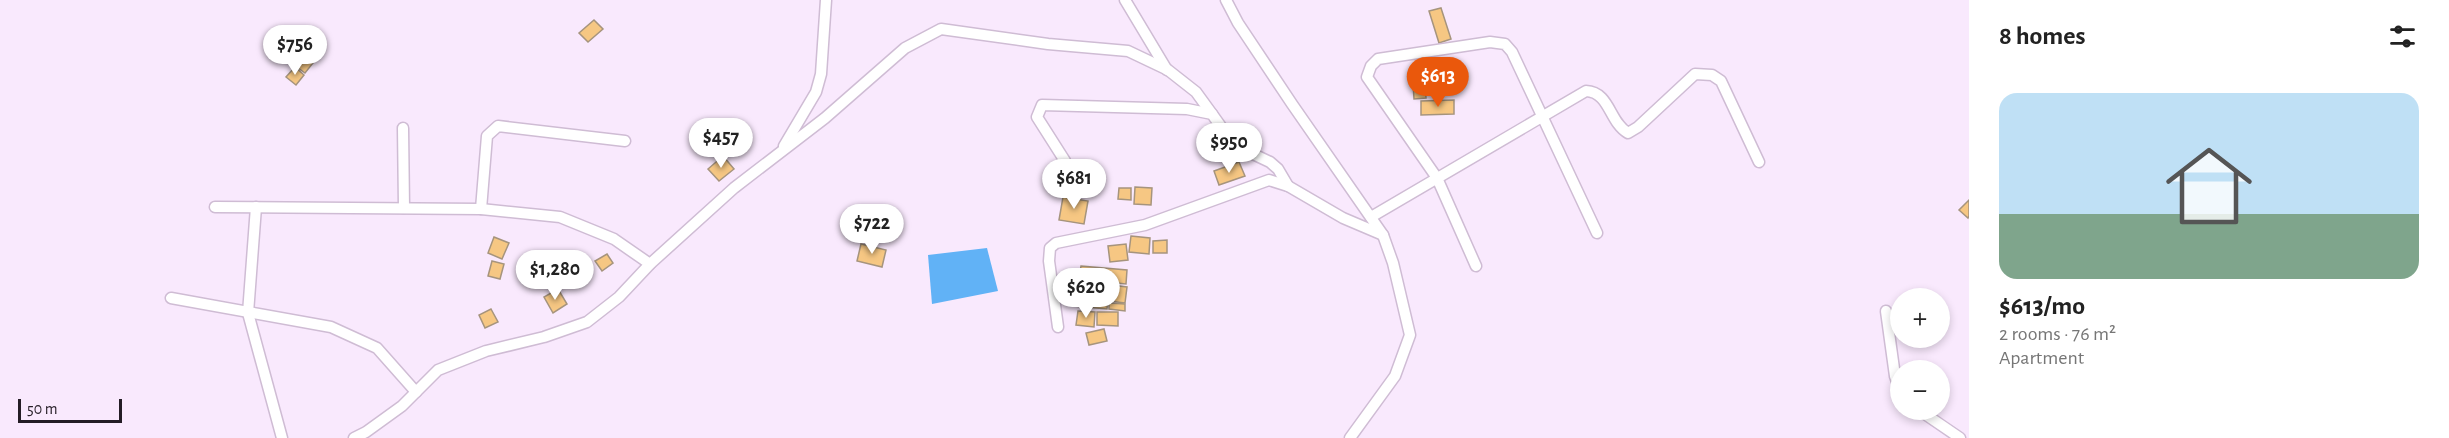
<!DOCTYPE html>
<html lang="en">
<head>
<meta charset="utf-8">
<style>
  body { margin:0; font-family:"Alegreya Sans",sans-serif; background:#f6f6f6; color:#222; height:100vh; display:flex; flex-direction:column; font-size:22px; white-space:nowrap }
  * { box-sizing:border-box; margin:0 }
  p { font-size:20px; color:#767676 }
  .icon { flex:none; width:33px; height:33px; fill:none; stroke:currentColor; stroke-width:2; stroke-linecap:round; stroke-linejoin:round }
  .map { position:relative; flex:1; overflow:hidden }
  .drawer { display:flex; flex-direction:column; background:#fff; width:480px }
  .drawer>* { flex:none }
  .controls { position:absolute; left:1890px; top:288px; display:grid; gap:12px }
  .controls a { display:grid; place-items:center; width:60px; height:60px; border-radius:50%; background:#fff; box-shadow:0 3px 9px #0003; font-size:30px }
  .scale { position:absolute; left:18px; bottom:15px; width:104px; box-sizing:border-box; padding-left:6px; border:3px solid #241c25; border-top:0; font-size:16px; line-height:21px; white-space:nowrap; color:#241c25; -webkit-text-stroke:4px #f9e9fd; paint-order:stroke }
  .price { position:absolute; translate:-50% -51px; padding:0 14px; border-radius:21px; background:#fff; color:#222; font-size:20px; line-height:39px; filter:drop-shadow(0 2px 3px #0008) }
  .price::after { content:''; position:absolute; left:50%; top:36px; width:18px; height:14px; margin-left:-9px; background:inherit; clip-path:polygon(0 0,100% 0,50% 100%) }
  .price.active { background:#ea580c; color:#fff }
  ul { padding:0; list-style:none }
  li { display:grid; align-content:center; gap:12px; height:318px; padding:0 30px }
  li+li { border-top:2px solid #e0e0e0 }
  li span { display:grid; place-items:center; height:186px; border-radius:18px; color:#555 }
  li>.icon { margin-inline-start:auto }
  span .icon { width:108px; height:108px; fill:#fffc; stroke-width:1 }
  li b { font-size:26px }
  h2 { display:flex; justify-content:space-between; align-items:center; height:72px; padding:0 30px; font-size:26px }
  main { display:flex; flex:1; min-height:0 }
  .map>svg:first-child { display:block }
</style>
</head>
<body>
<main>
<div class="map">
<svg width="1969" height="438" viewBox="0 0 1969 438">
  <rect width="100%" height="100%" fill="#f9e9fd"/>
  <!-- water -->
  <path fill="#61b2f6" d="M987 248 998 291 932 304 928 255Z"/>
  <!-- building -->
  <g fill="#f6c783" stroke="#a6947d" stroke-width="1.5">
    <path d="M1441 8 1451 39 1439 43 1429 11Z"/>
    <path d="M594 20 603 29 588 42 579 33Z"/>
    <path d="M305 57 313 63 305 73 297 67Z"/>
    <path d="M295 67 304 75 296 85 286 77Z"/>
    <path d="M1425 82 1426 98 1414 99 1413 83Z"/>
    <path d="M1454 100V114L1421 115V101Z"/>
    <path d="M723 156 734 169 719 181 708 169Z"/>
    <path d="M1239 162 1245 176 1219 185 1214 171Z"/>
    <path d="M1135 187 1152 188 1151 205 1134 204Z"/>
    <path d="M1119 188H1131V200L1118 199Z"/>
    <path d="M1063 197 1088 201 1084 224 1059 220Z"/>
    <path d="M1969 200V216L1968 218 1959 210Z"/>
    <path d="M1131 236 1150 238 1149 254 1129 252Z"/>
    <path d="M494 237 509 243 502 259 488 253Z"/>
    <path d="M1167 240V253H1153V241Z"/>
    <path d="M861 244 886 250 882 267 857 261Z"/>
    <path d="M1126 244 1128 260 1110 262 1108 246Z"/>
    <path d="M607 254 613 263 602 271 595 261Z"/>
    <path d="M538 257H552V266L538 265Z"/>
    <path d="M492 261 504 264 500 279 488 276Z"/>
    <path d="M578 266 586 274 574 286 566 278Z"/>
    <path d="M1081 266 1127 270 1126 284 1079 279Z"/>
    <path d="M1077 281 1109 284 1107 309 1074 306Z"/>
    <path d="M1111 285 1127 287 1125 303 1109 301Z"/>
    <path d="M558 289 567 304 553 313 544 297Z"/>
    <path d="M1109 303 1125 304V311L1109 309Z"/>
    <path d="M491 309 498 322 485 328 479 315Z"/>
    <path d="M1078 311 1095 312 1094 327 1076 325Z"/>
    <path d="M1097 312H1118V326L1097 325Z"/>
    <path d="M1104 329 1107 341 1089 345 1086 333Z"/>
  </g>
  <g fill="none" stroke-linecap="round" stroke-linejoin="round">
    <!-- minor casing -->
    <g stroke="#cfbcd4" stroke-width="13">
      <g id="minor">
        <path d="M1125 0 1167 70"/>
        <path d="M1226 0 1238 23 1292 104 1383 235 1393 263 1410 335 1395 376 1350 438"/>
        <path d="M403 128 404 208"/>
        <path d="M784 146 816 92 821 74 826 0"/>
        <path d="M1065 161 1037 117 1042 105 1187 109 1212 114 1234 145 1270 162 1278 169 1288 186"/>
        <path d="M215 207 481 209 560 217 614 239 650 264"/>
        <path d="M256 207 248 313 282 438"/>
        <path d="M481 209 487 136 498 126 625 141"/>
        <path d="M1371 217 1586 91C1610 92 1609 122 1628 133L1638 127 1695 74 1712 75 1721 81 1759 162"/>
        <path d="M1476 266 1437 178 1367 77 1371 66 1378 59 1490 42 1505 44 1512 52 1597 233"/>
        <path d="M171 298 331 327 377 348 416 392"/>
        <path d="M1886 311 1895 376 1900 390"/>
        <path d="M1058 327 1049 261 1050 248 1056 243 1145 225 1269 180 1288 186 1343 218 1383 235"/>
        <path d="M1919 410 1960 438"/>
        <path d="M354 438 366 432 402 406 438 370 486 351 544 337 587 322 619 297 650 264 734 188 825 118 905 48 941 29 1048 44 1128 51 1168 70 1196 92 1212 114"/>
      </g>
    </g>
    <!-- minor -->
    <use href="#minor" stroke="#fff" stroke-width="10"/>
  </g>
</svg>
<div class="controls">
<a>+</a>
<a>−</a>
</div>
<div class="scale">50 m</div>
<b class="price" style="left:295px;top:76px">$756</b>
<b class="price active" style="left:1438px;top:108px">$613</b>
<b class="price" style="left:721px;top:169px">$457</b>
<b class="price" style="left:1229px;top:174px">$950</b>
<b class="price" style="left:1074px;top:210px">$681</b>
<b class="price" style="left:872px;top:255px">$722</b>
<b class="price" style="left:555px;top:301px">$1,280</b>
<b class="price" style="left:1086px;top:319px">$620</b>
</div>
<section class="drawer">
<h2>8 homes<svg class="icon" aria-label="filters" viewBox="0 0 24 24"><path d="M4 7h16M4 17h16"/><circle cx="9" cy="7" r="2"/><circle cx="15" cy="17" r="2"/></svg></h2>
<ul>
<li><span style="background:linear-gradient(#bfe0f5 65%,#7fa58c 0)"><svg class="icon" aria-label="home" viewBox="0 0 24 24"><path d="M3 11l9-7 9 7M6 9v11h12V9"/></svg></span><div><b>$613/mo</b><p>2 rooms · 76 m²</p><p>Apartment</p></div></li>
</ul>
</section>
</main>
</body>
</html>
